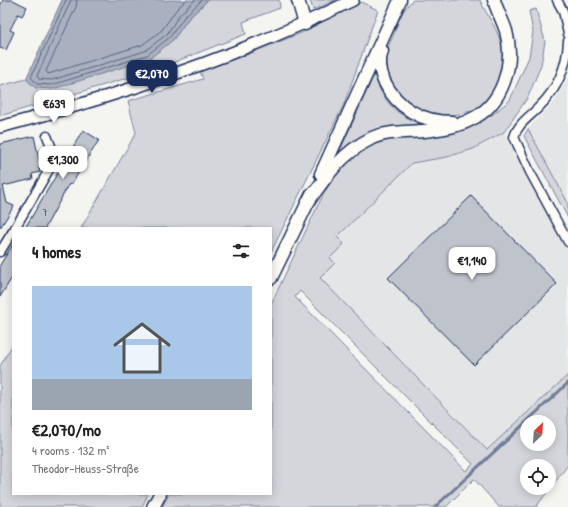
<!DOCTYPE html>
<html lang="en">
<head>
<meta charset="utf-8">
<style>
  body { margin:0; font-family:"Patrick Hand",sans-serif; background:#f6f6f6; color:#222; height:100vh; display:flex; flex-direction:column; font-size:15px; white-space:nowrap }
  * { box-sizing:border-box; margin:0 }
  p { font-size:13px; color:#767676 }
  .icon { flex:none; width:22px; height:22px; fill:none; stroke:currentColor; stroke-width:2; stroke-linecap:round; stroke-linejoin:round }
  .map { position:relative; flex:1; overflow:hidden }
  .panel { position:absolute; left:12px; top:227px; width:260px; height:268px; display:flex; flex-direction:column; background:#fff; border-radius:0px; box-shadow:0 2px 10px #0003 }
  .panel>* { flex:none }
  .needle { width:26px; rotate:25deg }
  .fabs { position:absolute; left:520px; top:415px; display:grid; gap:8px }
  .fabs a { display:grid; place-items:center; width:36px; height:36px; border-radius:50%; background:#fff; box-shadow:0 2px 10px #0003; font-size:20px }
  .price { position:absolute; translate:-50% -34px; padding:0 9px; border-radius:8px; background:#fff; color:#222; font-size:13px; line-height:26px; filter:drop-shadow(0 1px 2px #0008) }
  .price::after { content:''; position:absolute; left:50%; top:24px; width:12px; height:9px; margin-left:-6px; background:inherit; clip-path:polygon(0 0,100% 0,50% 100%) }
  .price.active { background:#1b2f5e; color:#fff }
  ul { padding:0; list-style:none }
  li { display:grid; align-content:center; gap:8px; height:212px; padding:0 20px }
  li span { display:grid; place-items:center; height:124px; border-radius:0px; color:#555 }
  li>.icon { margin-inline-start:auto }
  span .icon { width:72px; height:72px; fill:#fffc; stroke-width:1 }
  li b { font-size:17px }
  h2 { display:flex; justify-content:space-between; align-items:center; height:48px; padding:0 20px; font-size:17px }
  .map>svg:first-child { display:block }
</style>
</head>
<body>
<div class="map">
<svg width="568" height="507" viewBox="0 0 568 507">
  <rect width="100%" height="100%" fill="#f4f4f1"/>
  <filter id="ink" filterUnits="userSpaceOnUse"><feTurbulence type="fractalNoise" baseFrequency=".025" numOctaves="2"/><feDisplacementMap in="SourceGraphic" scale="8" xChannelSelector="R" yChannelSelector="G"/><feConvolveMatrix kernelMatrix="1 2 1 2 8 2 1 2 1" color-interpolation-filters="sRGB"/></filter>
  <g filter="url(#ink)">
    <!-- built -->
    <g fill="#e4e5e6">
      <path d="M568 78V203L528 129 554 102Z"/>
      <path d="M504 132 568 251V375L488 450 320 278 335 264 330 258 344 244 336 237 413 163 447 157 473 149Z"/>
    </g>
    <!-- green -->
    <g fill="#d4d6db" stroke="#78829c" fill-rule="evenodd">
      <path d="M208 0H279L280 8 243 22 246 34 154 70 0 116V86L26 79 36 88 173 40 188 19Z"/>
      <path d="M310 0H336L313 10Z"/>
      <path d="M413 0H480C487 16 498 29 502 47 504 56 502 67 499 77 483 140 384 118 384 59 385 52 390 43 393 36 398 23 402 9 413 0Z"/>
      <path d="M361 2 378 10 344 104 271 252V228H81L136 133 128 101 203 79 200 71 246 55 301 33Z"/>
      <path d="M536 9 545 41 541 65 528 97 504 132 473 149 447 157 412 163 337 237 344 244 330 258 335 263 320 278 487 450 568 375V465L536 507H499L474 479 446 507H162L169 494H271V304L320 201 336 172 358 151 377 141 466 127 492 115 510 100 529 57 533 32 529 11ZM300 291 473 464 466 471 295 297ZM527 422H549V444H527ZM527 466H549V488H527Z"/>
      <path d="M375 73C380 102 399 117 426 126L341 153H339Z"/>
      <path d="M528 129 568 203V218L524 136Z"/>
      <path d="M13 344V494H148L142 507H0V366Z"/>
    </g>
    <!-- water -->
    <path fill="#aab0bf" stroke="#717c98" d="M62 0H208L188 19 173 40 149 59 53 89 36 88 26 79Z"/>
    <g fill="none" stroke-linecap="round" stroke-linejoin="round">
      <!-- shore -->
      <g stroke="#546385" stroke-width="1">
        <path d="M66 0 31 77 37 84 52 85 147 55 170 37 184 17 202 0"/>
        <path d="M71 0 37 76 39 79 52 80 145 51 167 34 180 14 195 0"/>
        <path d="M77 0 76 7 46 71 48 74 142 45 162 30 176 10 186 0"/>
      </g>
      <!-- stream -->
      <path stroke="#717c98" stroke-width="3" d="M435 507 568 383"/>
    </g>
    <!-- building -->
    <g fill="#bfc3cc" stroke="#1b2f5e">
      <path d="M3 0H13L27 7 22 16 18 14 10 30 14 32 6 50 0 48V6Z"/>
      <path d="M83 130 99 140 71 185 69 184 45 228H25Z"/>
      <path d="M34 136 41 168H39L40 172 32 174 33 179 3 186 7 203 14 206 0 228V144Z"/>
      <path d="M471 196 557 284 474 365 388 278Z"/>
      <path d="M13 244V276L0 297V265Z"/>
    </g>
    <g fill="none" stroke-linecap="round" stroke-linejoin="round">
      <!-- street casing -->
      <g stroke="#1b2f5e" stroke-width="11">
        <g id="street">
          <path d="M557 0 563 11 568 34"/>
          <path d="M568 41C567 66 558 88 540 106 531 116 518 123 514 137L530 172 568 242"/>
          <path d="M15 228 50 168 53 151 47 136"/>
          <path d="M0 252 13 231"/>
        </g>
      </g>
      <!-- secondary casing -->
      <g stroke="#1b2f5e" stroke-width="14">
        <path id="secondary" d="M0 127C121 95 240 56 353 0"/>
      </g>
      <!-- primary casing -->
      <g stroke="#1b2f5e" stroke-width="15">
        <g id="primary">
          <path d="M298 0 305 24"/>
          <path d="M382 51C378 61 380 71 384 81 397 108 422 122 452 122"/>
          <path d="M321 174 400 0"/>
          <path d="M308 202C326 176 343 152 372 138 390 130 413 133 432 130 445 128 459 126 470 120 503 105 515 64 506 31 503 21 497 11 494 0"/>
          <path d="M271 278 312 194"/>
          <path d="M153 507 160 494"/>
        </g>
      </g>
      <!-- street -->
      <use href="#street" stroke="#fdfcf7" stroke-width="8"/>
      <!-- secondary -->
      <use href="#secondary" stroke="#fdfcf7" stroke-width="11"/>
      <!-- primary -->
      <use href="#primary" stroke="#fdfcf7" stroke-width="12"/>
    </g>
  </g>
  <g text-anchor="middle" dominant-baseline="central" stroke-width="4" stroke-linejoin="round" paint-order="stroke">
    <!-- number labels -->
    <g font-size="10" fill="#44547a">
      <text x="45" y="212">7</text>
    </g>
  </g>
</svg>
<div class="fabs">
<a><svg class="needle" viewBox="-14 -14 28 28"><path d="M0-13l5 13h-10z" fill="#e53935"/><path d="M0 13l5-13h-10z" fill="#767676"/></svg></a>
<a><svg class="icon" aria-label="locate" viewBox="0 0 24 24"><circle cx="12" cy="12" r="6"/><path d="M12 2v4M12 18v4M2 12h4M18 12h4"/></svg></a>
</div>
<b class="price active" style="left:152px;top:94px">€2,070</b>
<b class="price" style="left:54px;top:124px">€639</b>
<b class="price" style="left:63px;top:180px">€1,300</b>
<b class="price" style="left:472px;top:281px">€1,140</b>
<section class="panel">
<h2>4 homes<svg class="icon" aria-label="filters" viewBox="0 0 24 24"><path d="M4 7h16M4 17h16"/><circle cx="9" cy="7" r="2"/><circle cx="15" cy="17" r="2"/></svg></h2>
<ul>
<li><span style="background:linear-gradient(#a9c7e8 75%,#9aa5b1 0)"><svg class="icon" aria-label="home" viewBox="0 0 24 24"><path d="M3 11l9-7 9 7M6 9v11h12V9"/></svg></span><div><b>€2,070/mo</b><p>4 rooms · 132 m²</p><p>Theodor-Heuss-Straße</p></div></li>
</ul>
</section>
</div>
</body>
</html>
